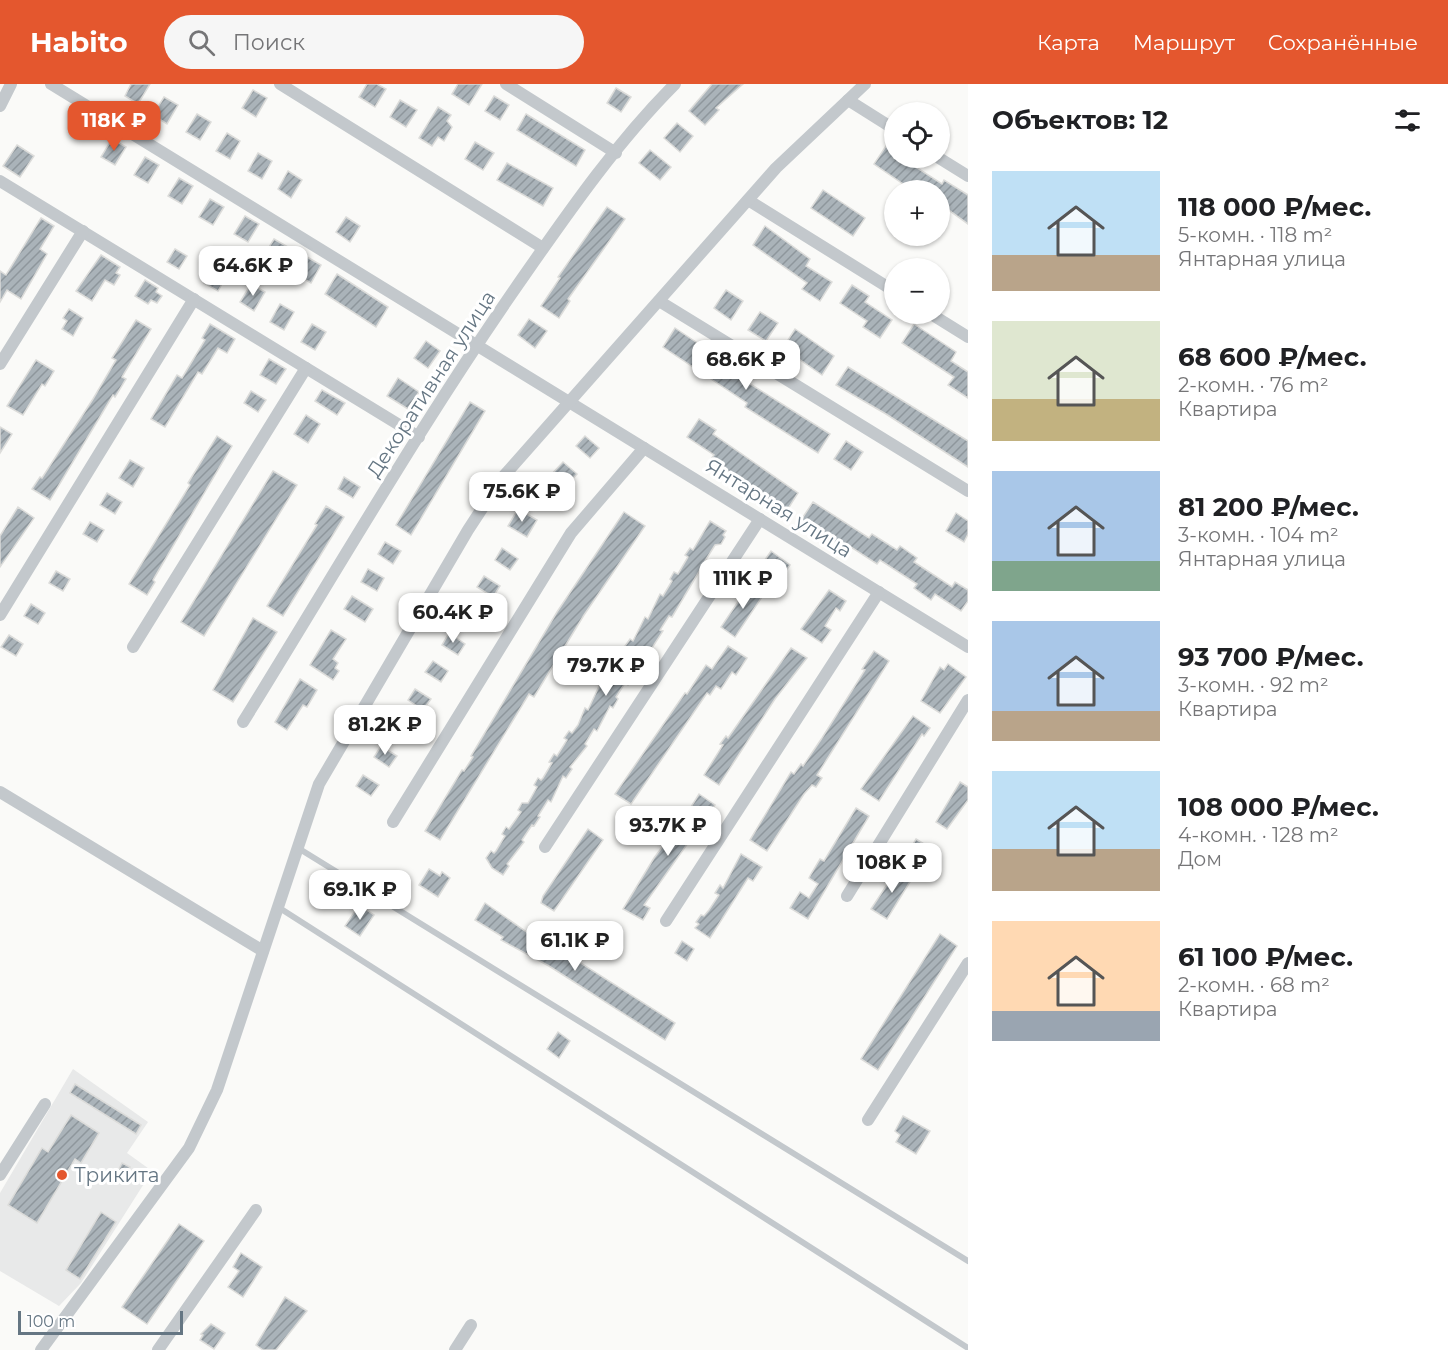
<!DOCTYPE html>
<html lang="ru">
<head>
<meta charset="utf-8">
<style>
  body { margin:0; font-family:Montserrat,sans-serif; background:#f6f6f6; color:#202124; height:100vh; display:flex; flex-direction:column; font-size:22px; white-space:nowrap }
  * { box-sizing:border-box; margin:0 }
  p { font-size:20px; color:#757577 }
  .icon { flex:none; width:33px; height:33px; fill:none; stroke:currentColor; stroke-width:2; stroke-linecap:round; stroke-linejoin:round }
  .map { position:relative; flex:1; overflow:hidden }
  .drawer { display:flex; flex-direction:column; background:#fff; width:480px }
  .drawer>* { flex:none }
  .controls { position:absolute; left:884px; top:18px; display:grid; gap:12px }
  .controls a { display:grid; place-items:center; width:66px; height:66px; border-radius:50%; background:#fff; box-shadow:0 2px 4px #0004; font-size:30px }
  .scale { position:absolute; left:18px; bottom:15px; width:165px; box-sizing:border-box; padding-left:6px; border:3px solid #657683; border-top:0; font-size:16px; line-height:21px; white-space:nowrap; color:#657683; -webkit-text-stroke:4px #fff; paint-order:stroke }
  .price { position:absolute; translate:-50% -51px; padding:0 14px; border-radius:12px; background:#fff; color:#222; font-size:20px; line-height:39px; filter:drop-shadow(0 2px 3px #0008) }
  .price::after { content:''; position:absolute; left:50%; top:36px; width:18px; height:14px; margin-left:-9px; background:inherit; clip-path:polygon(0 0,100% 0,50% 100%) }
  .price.on { background:#e4572e; color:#fff }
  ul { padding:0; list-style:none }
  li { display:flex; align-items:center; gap:18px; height:150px; padding:0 24px }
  li span { display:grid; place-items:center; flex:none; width:168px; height:120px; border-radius:0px; color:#555 }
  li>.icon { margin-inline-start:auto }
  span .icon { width:72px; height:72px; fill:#fffc; stroke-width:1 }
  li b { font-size:26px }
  h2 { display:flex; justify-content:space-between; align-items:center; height:72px; padding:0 24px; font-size:26px }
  header { display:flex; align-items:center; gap:36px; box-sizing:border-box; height:84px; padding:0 30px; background:#e4572e; color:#fff }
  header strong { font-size:28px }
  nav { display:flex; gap:33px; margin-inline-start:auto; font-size:21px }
  .search { width:420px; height:54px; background:#f6f6f6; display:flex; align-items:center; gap:15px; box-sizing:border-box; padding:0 21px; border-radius:33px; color:#757577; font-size:22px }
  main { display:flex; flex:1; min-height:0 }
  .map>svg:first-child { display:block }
</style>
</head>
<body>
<header>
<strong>Habito</strong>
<div class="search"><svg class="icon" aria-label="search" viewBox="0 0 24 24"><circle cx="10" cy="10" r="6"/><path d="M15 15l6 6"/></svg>Поиск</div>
<nav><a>Карта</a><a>Маршрут</a><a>Сохранённые</a></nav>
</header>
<main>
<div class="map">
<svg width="968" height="1266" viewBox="0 0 968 1266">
  <defs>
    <pattern id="building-hatch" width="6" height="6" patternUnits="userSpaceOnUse" patternTransform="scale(1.5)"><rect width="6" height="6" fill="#aab3b9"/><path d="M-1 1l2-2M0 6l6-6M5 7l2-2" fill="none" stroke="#8e969c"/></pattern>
  </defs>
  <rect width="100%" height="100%" fill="#fafaf8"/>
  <!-- built -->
  <path fill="#e8e9e9" d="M73 985 148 1038 127 1069 152 1087 81 1199 59 1222 0 1187V1109Z"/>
  <!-- building -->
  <g fill="url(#building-hatch)" stroke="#dcdcda" stroke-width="1.5">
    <path d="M131 0H150L138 20 125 12Z"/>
    <path d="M367 0H377L386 5 375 23 359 13Z"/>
    <path d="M458 0H482L469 21 452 10Z"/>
    <path d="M712 0H743L716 24 719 26 705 41 689 27Z"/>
    <path d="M616 4 631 13 621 28 607 19Z"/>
    <path d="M253 6 267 14 256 33 242 24Z"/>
    <path d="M494 12 509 21 500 36 485 27Z"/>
    <path d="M164 13 178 21 167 40 153 31Z"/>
    <path d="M400 16 417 26 406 43 390 33Z"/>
    <path d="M438 23 451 31 447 37 452 43 444 57 438 53 432 62 419 54Z"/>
    <path d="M197 30 211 38 200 56 186 48Z"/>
    <path d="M526 30 585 66 576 82 517 46Z"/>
    <path d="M677 39 693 52 680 68 664 54Z"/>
    <path d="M227 49 240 57 230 75 216 67Z"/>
    <path d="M112 55 126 63 115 81 101 73Z"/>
    <path d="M475 58 494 69 483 86 465 75Z"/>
    <path d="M17 61 34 72 20 93 3 82Z"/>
    <path d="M886 62 894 67V74H902L942 100 944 96 968 111V140L939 119V106H912L874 80Z"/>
    <path d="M650 66 671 83 660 96 639 79Z"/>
    <path d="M258 69 272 77 262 95 248 87Z"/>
    <path d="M145 73 159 81 148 99 134 91Z"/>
    <path d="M507 79 553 104 543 122 497 96Z"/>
    <path d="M288 87 302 96 291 114 278 105Z"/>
    <path d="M179 94 193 102 182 120 168 112Z"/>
    <path d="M823 106 865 134 853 152 811 124Z"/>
    <path d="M210 115 224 123 213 141 199 133Z"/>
    <path d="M607 123 625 135 568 215 570 217 559 234 541 222 560 194 558 193Z"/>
    <path d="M245 132 259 140 248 158 234 150Z"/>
    <path d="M346 133 360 142 350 158 336 148Z"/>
    <path d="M41 134 54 142 40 165 47 170 21 215 7 206 0 218V187L6 191Z"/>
    <path d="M765 142 810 175 806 182 832 198 820 217 802 205 807 199 753 161Z"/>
    <path d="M274 155 288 163 277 181 263 173Z"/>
    <path d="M175 165 187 172 179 185 167 178Z"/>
    <path d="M101 171 120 183 116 189 120 191 114 201 105 196 92 217 76 207Z"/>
    <path d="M307 173 321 181 311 199 297 191Z"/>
    <path d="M214 181 228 189 218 207 204 199Z"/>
    <path d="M337 190 388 223 376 243 325 210Z"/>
    <path d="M145 196 158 204 156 208 162 212 157 219 151 216 148 220 135 212Z"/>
    <path d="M251 200 265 208 254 227 240 218Z"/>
    <path d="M852 201 869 212 865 218 892 236 880 254 863 243 867 237 840 219Z"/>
    <path d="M726 206 743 217 731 236 714 224Z"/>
    <path d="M280 220 294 228 284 246 270 238Z"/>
    <path d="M69 225 83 234 73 252 62 245 67 237 63 234Z"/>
    <path d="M760 228 778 239 766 257 748 246Z"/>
    <path d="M529 235 547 247 535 264 518 251Z"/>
    <path d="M136 236 151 245 122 293 126 295 115 313 113 311 50 416 32 405 40 393 42 394 93 315 116 276 112 274Z"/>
    <path d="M210 240 235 255 227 269 218 264 202 290 198 288 165 343 151 335 177 291 182 294 205 256 202 254Z"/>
    <path d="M312 240 326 248 315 266 301 258Z"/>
    <path d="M914 240 956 268 951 277 968 288V314L948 301 954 293 902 259Z"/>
    <path d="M675 244 747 292 744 296 830 350 818 369 745 323 747 319 663 263Z"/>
    <path d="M795 245 834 272 822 291 783 264Z"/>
    <path d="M426 257 440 267 428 284 414 274Z"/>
    <path d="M269 275 286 285 276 300 260 291Z"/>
    <path d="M36 276 54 287 45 302 42 300 23 331 7 322Z"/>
    <path d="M848 283 968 357V383L886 330 836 301Z"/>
    <path d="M398 294 419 308 408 325 387 312Z"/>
    <path d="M322 306 345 319 337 331 315 317Z"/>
    <path d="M251 307 266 316 258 328 244 319Z"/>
    <path d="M470 318 485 327 411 451 396 441Z"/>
    <path d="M306 331 320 340 308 359 294 350Z"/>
    <path d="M699 335 716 346 713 350 798 409 786 428 711 375 714 371 687 353Z"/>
    <path d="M0 343 12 350 0 369Z"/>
    <path d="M217 352 232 362 153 496 155 498 147 511 129 500 190 401 188 399Z"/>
    <path d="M585 352 599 364 590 374 576 362Z"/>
    <path d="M846 357 863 368 851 386 834 375Z"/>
    <path d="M130 376 144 384 133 403 119 394Z"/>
    <path d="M563 378 577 390 548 421 534 409Z"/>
    <path d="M273 387 297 401 204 552 181 538Z"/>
    <path d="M344 393 360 403 353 414 338 405Z"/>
    <path d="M107 409 122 418 115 430 100 421Z"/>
    <path d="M813 418 869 454 872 450 897 466 900 462 917 474 914 478 952 503 955 498 968 506V517L961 527 935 510 931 516 914 504 917 500 880 476 877 480 848 461 846 465 801 436Z"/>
    <path d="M326 422 344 433 283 532 267 522 317 441 315 440Z"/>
    <path d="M18 423 34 434 0 483V452Z"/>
    <path d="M518 425 537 436 527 453 508 442Z"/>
    <path d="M624 428 645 442 584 531 534 613 529 610 440 756 425 747 462 686 464 687 473 673 471 672 557 528Z"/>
    <path d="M956 429 968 437V450L964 458 946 447Z"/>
    <path d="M710 437 726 447 723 451 725 453 721 460 715 461 705 477 708 479 702 488 700 486 672 533 669 532 660 546 663 547 628 601 625 599 616 613 618 615 613 624 610 622 597 647 594 645 585 660 587 662 570 683 572 685 566 694 563 692 551 718 548 716 538 732 540 733 534 742 532 741 522 756 524 758 507 780 509 782 503 791 492 784 486 774 491 767 494 769 496 767 505 752 502 750 506 743 509 745 519 731 521 728 518 726 522 719H528L537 703 534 701 538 694 541 696 543 694 552 679 549 678 554 670 557 672 567 656 564 654 569 647 572 649 578 641 585 624 588 626 600 600 603 602 614 587 611 584 615 577 619 579 628 564 625 562 630 555 633 557 645 533 648 535 660 510 663 512 672 497 670 495 674 488 678 490 688 473 685 471 690 464 693 466Z"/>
    <path d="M90 438 104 446 97 458 83 450Z"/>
    <path d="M385 458 401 467 393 480 378 470Z"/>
    <path d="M502 464 518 475 510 486 495 476Z"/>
    <path d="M771 467 790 481 779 497 760 483Z"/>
    <path d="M368 485 384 494 377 507 361 498Z"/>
    <path d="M56 487 70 495 63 507 49 499Z"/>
    <path d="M484 492 500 502 493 513 477 503Z"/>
    <path d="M750 500 764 510 735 553 721 543Z"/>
    <path d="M829 506 846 517 840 527 836 524 825 542 831 546 822 559 801 545Z"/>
    <path d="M352 512 373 525 365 538 344 525Z"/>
    <path d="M31 520 45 529 38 540 24 532Z"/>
    <path d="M467 521 482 531 475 543 459 532Z"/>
    <path d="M253 534 277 548 233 618 213 606Z"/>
    <path d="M331 546 346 555 333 575 338 579 335 584 339 587 333 596 310 581Z"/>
    <path d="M449 549 465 560 458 571 442 561Z"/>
    <path d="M9 551 23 560 16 572 1 563Z"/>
    <path d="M728 562 747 574 736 591 732 588 721 605 716 602 710 611 707 609 631 720 615 710 685 609 687 610 706 581 712 585Z"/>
    <path d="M791 564 807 574 775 615 719 701 704 691 723 661 720 660 726 652 728 654Z"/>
    <path d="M874 567 889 577 817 691 822 694 816 703 812 701 804 710 767 767 750 756 791 688 794 690 801 680 803 682 822 654 865 586 862 585Z"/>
    <path d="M433 577 448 587 441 598 425 588Z"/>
    <path d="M948 580 966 593 940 629 921 617 940 583 944 586Z"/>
    <path d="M300 595 317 606 307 623 303 621 287 646 275 638Z"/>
    <path d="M415 605 431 615 423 626 408 616Z"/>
    <path d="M913 632 930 644 924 652 922 650 879 717 861 705Z"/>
    <path d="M398 633 413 643 406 654 390 644Z"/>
    <path d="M381 662 397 672 389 683 374 673Z"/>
    <path d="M363 691 379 701 371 712 356 702Z"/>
    <path d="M960 698 968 703V716L947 745 936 738Z"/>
    <path d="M699 710 715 721 644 821 650 824 643 836 623 825 654 774 666 758 668 760Z"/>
    <path d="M856 724 869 732 808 835 790 824 800 808 809 814 818 800 809 794 811 790 820 775 824 777Z"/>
    <path d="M588 745 603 756 554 827 541 819 543 812Z"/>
    <path d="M916 755 932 765 923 779 908 769Z"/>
    <path d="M741 770 762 783 753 797 748 794 710 854 695 844 699 840 696 838 701 831 704 832 709 826 719 811 715 809 720 801 723 804Z"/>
    <path d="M898 784 913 793 887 835 871 825Z"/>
    <path d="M429 785 440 792 442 788 450 794 438 813 419 801Z"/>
    <path d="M485 819 541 858 543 855 675 939 665 956 549 882 501 856 503 853 475 836Z"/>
    <path d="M359 821 374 831 360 852 345 842Z"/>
    <path d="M940 850 957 862 878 986 861 975Z"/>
    <path d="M682 857 694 865 687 877 675 869Z"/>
    <path d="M558 948 570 957 559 974 547 965Z"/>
    <path d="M75 1000 141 1041 136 1050 70 1009Z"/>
    <path d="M71 1031 99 1049 81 1079 75 1075 37 1139 8 1121 42 1064 48 1068Z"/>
    <path d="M903 1032 930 1047 916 1070 896 1058 900 1051 895 1047Z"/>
    <path d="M122 1079 130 1083 124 1093 117 1089Z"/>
    <path d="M101 1128 116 1138 80 1195 66 1186Z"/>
    <path d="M179 1140 204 1157 147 1240 122 1223Z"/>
    <path d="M241 1169 262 1183 243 1213 228 1203 239 1187 233 1183Z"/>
    <path d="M285 1213 307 1227 276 1266H263L256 1261Z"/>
    <path d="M211 1240 225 1249 214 1265 200 1256 203 1251 201 1250Z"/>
  </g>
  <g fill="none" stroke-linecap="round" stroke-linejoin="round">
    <!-- lane -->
    <g stroke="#c3c8cc" stroke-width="6">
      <path d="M298 764 968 1177"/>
      <path d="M278 823 968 1264"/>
    </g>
    <!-- street -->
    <g stroke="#c3c8cc" stroke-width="12">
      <path d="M51 0 968 563"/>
      <path d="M280 0 543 164"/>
      <path d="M506 0 616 69"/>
      <path d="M848 16 894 45"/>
      <path d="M0 22 11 0"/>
      <path d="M939 74 968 92"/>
      <path d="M0 97 419 353"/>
      <path d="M748 116 894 207"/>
      <path d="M659 217 968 407"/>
      <path d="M931 230 968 253"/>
      <path d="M0 280 83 147"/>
      <path d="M0 531 194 215"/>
      <path d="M133 563 306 284"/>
      <path d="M243 638C336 488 425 333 526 189 572 123 619 56 675 0"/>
      <path d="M0 708 263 867"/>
      <path d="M393 738 571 449 644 364"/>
      <path d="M545 763 760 435"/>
      <path d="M847 812 968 616"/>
      <path d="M666 837 879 508"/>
      <path d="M868 1036 968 879"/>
      <path d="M0 1091 45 1020"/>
      <path d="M41 1266 189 1064 217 1006 319 700 468 446 502 394 776 84 865 0"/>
      <path d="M158 1266 256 1126"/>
      <path d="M455 1266 471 1241"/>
    </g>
  </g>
  <!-- markers -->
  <circle fill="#e4572e" stroke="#fff" stroke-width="2" cx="62" cy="1091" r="6"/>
  <g text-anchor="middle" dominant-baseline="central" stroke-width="6" stroke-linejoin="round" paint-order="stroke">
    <!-- street labels -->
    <g font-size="20" fill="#657683" stroke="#fff">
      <text transform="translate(431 300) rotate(-57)">Декоративная улица</text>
      <text transform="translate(779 424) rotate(32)">Янтарная улица</text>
    </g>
    <!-- poi labels -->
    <g font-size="20" fill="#657683" stroke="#fff" text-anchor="start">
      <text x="74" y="1091">Трикита</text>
    </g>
  </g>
</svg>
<div class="controls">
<a><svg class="icon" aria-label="locate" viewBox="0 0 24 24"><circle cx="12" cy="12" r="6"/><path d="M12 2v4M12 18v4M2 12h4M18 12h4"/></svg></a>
<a>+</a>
<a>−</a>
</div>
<div class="scale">100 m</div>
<b class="price on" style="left:114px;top:68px">118K ₽</b>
<b class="price" style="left:253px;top:213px">64.6K ₽</b>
<b class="price" style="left:746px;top:307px">68.6K ₽</b>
<b class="price" style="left:522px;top:439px">75.6K ₽</b>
<b class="price" style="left:743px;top:526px">111K ₽</b>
<b class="price" style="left:453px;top:560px">60.4K ₽</b>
<b class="price" style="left:606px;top:613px">79.7K ₽</b>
<b class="price" style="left:385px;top:672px">81.2K ₽</b>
<b class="price" style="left:668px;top:773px">93.7K ₽</b>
<b class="price" style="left:892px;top:810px">108K ₽</b>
<b class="price" style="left:360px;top:837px">69.1K ₽</b>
<b class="price" style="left:575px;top:888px">61.1K ₽</b>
</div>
<section class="drawer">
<h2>Объектов: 12<svg class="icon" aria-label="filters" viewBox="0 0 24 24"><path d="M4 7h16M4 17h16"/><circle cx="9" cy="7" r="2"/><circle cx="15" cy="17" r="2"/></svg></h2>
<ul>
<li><span style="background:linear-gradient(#bfe0f5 70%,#b9a48a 0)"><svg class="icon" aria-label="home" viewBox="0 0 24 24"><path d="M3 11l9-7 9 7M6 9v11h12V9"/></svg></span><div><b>118 000 ₽/мес.</b><p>5-комн. · 118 m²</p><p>Янтарная улица</p></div></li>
<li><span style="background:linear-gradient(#dfe7d0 65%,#c2b280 0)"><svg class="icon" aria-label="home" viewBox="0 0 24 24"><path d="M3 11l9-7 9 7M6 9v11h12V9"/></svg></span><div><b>68 600 ₽/мес.</b><p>2-комн. · 76 m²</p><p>Квартира</p></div></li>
<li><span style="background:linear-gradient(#a9c7e8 75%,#7fa58c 0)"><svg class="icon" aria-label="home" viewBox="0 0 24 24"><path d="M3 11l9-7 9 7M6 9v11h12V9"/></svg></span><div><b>81 200 ₽/мес.</b><p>3-комн. · 104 m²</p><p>Янтарная улица</p></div></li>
<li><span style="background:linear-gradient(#a9c7e8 75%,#b9a48a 0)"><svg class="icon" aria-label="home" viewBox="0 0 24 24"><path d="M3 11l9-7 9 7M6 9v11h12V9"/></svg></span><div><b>93 700 ₽/мес.</b><p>3-комн. · 92 m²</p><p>Квартира</p></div></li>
<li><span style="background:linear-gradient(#bfe0f5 65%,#b9a48a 0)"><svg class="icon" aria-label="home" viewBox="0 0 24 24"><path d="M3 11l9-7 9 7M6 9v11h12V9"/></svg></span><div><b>108 000 ₽/мес.</b><p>4-комн. · 128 m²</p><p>Дом</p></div></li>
<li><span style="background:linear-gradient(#ffd9b3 75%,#9aa5b1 0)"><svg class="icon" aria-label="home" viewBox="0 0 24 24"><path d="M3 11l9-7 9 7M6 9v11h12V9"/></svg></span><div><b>61 100 ₽/мес.</b><p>2-комн. · 68 m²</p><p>Квартира</p></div></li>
</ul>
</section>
</main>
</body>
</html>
